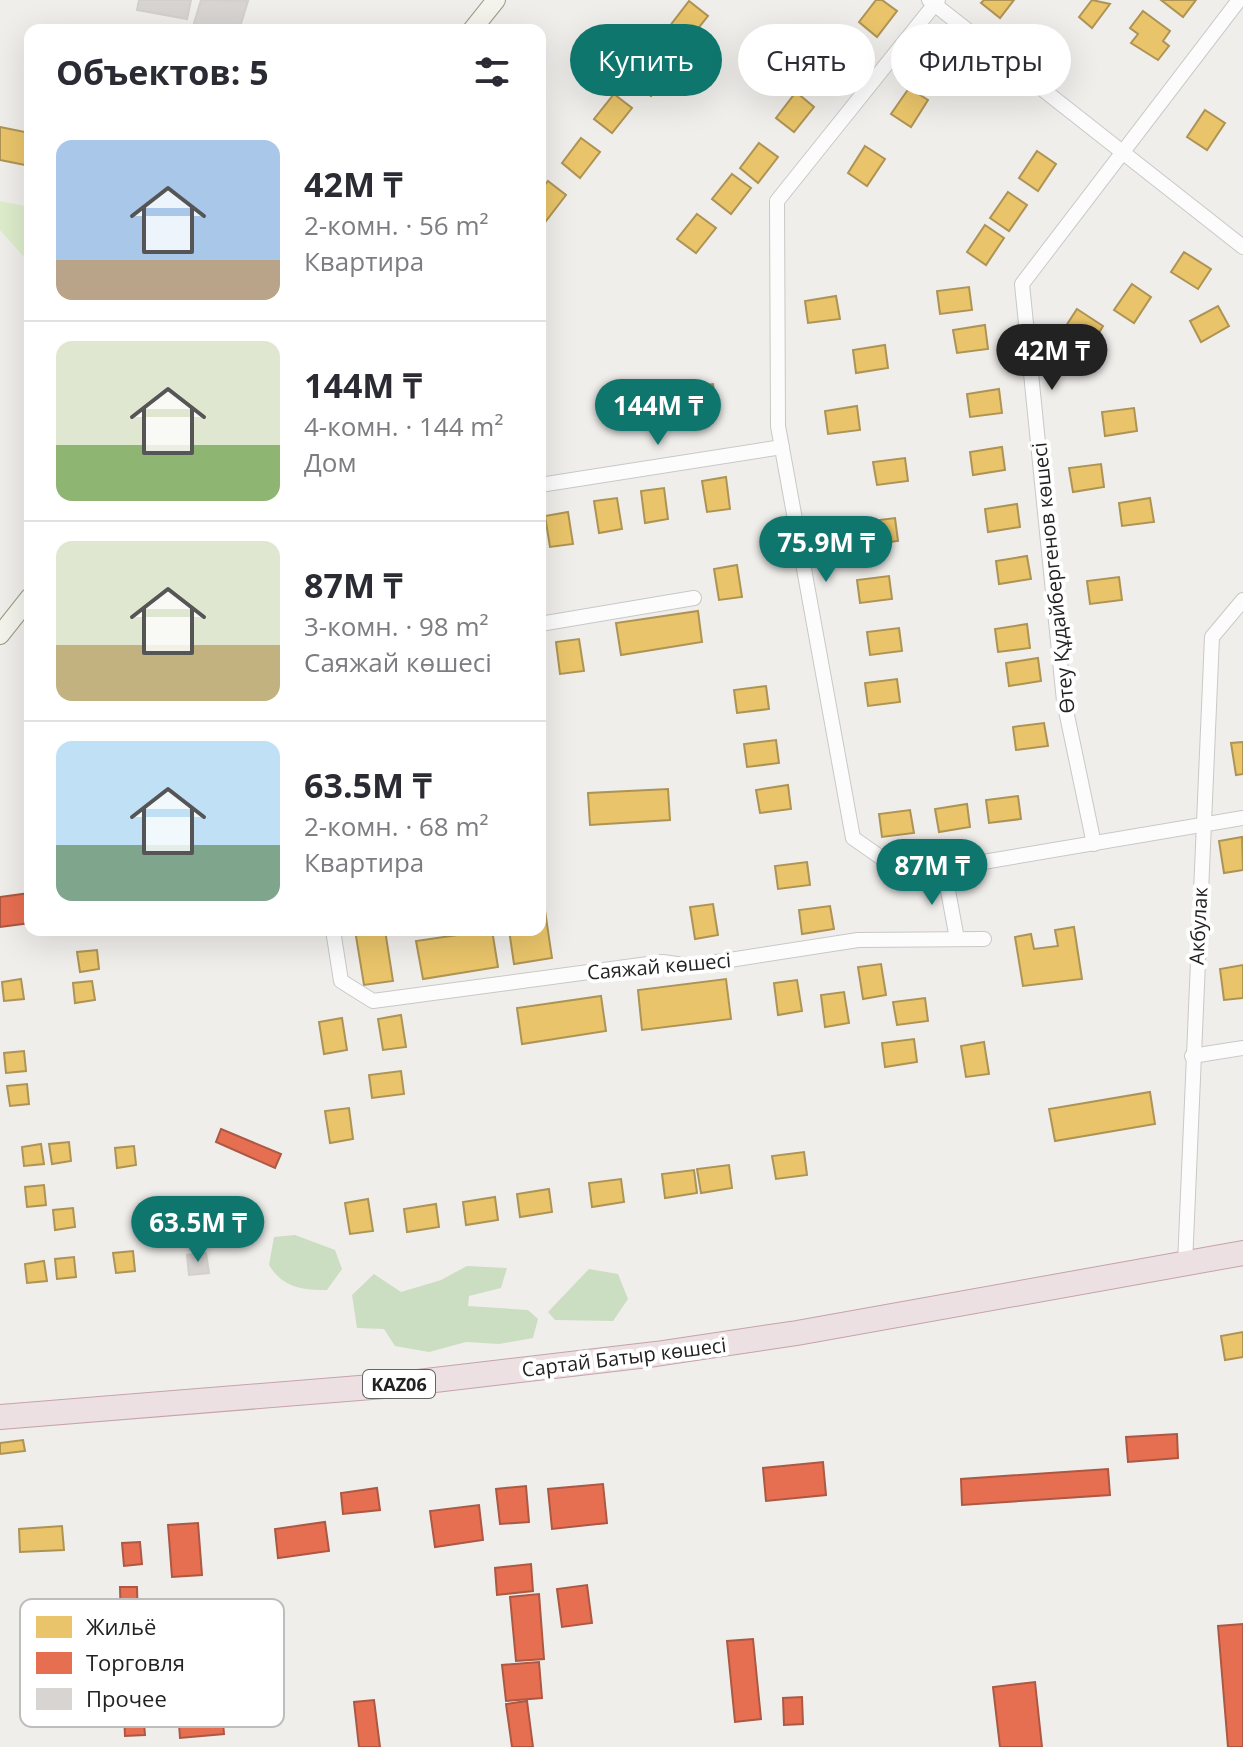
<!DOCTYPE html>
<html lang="ru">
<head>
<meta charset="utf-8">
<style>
  body { margin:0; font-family:"Open Sans",sans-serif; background:#f7f7f7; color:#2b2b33; height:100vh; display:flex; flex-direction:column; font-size:30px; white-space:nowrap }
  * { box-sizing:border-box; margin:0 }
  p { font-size:26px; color:#7c7c81 }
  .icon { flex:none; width:44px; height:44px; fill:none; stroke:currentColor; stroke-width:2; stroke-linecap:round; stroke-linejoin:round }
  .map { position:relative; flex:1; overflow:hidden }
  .sheet { position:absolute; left:24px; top:24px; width:522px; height:912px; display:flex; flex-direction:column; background:#fff; border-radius:16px; box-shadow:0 8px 32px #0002 }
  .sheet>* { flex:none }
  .banner { position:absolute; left:570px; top:24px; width:552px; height:72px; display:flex; gap:16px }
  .price { position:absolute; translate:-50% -68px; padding:0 18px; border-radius:28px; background:#0f766e; color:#fff; font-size:26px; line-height:52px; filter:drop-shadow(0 2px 4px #0008) }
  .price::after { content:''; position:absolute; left:50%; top:48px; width:24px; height:18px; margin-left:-12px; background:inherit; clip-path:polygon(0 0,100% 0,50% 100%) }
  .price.active { background:#222; color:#fff }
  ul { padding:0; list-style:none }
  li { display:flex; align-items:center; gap:24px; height:200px; padding:0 32px }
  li+li { border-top:2px solid #e1e1e2 }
  li span { display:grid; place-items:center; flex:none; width:224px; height:160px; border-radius:16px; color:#555 }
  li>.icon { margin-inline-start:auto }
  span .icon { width:96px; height:96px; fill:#fffc; stroke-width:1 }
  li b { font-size:34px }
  h2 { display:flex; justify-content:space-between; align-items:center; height:96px; padding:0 32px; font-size:34px }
  .tag { padding:0 28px; border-radius:36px; background:#fff; box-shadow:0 8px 32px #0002; font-size:28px; line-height:72px }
  .tag.active { background:#0f766e; color:#fff }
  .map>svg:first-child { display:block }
</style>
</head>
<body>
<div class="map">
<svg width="1243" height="1747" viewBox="0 0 1243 1747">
  <rect width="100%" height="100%" fill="#f0eeeb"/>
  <!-- grass -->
  <path fill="#ddeccb" d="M0 201 30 207V245L23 256 0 230Z"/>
  <!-- forest -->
  <g fill="#cbdec1">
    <path d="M295 1235 335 1250 342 1269 327 1290C302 1290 283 1288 269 1265L274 1237Z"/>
    <path d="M467 1266 507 1268 501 1288 469 1296 468 1306 528 1310 538 1319 533 1338 499 1344 466 1342 429 1352 395 1346 384 1329 357 1328 352 1295 374 1274 401 1292 441 1280Z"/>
    <path d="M589 1269 618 1274 628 1299 613 1321 555 1320 548 1312Z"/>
  </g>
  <!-- homes -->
  <g fill="#e9c46a" stroke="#ad9354" stroke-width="2">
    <path d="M876 0H882L897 11 877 37 859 22Z"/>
    <path d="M984 0H1014L1000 18 981 3Z"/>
    <path d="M1092 0 1110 4 1092 28 1079 17Z"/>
    <path d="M1161 0H1196L1183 17Z"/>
    <path d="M689 1 708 16 688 41 669 27Z"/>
    <path d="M1143 11 1170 31 1163 41 1169 46 1158 60 1131 43 1138 34 1130 28Z"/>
    <path d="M842 40 860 54 840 79 822 65Z"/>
    <path d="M653 56 671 71 651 96 633 82Z"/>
    <path d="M909 88 928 100 911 127 891 114Z"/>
    <path d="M796 92 814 107 794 132 776 118Z"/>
    <path d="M614 94 632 108 612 133 594 119Z"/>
    <path d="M1205 110 1225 123 1207 150 1187 137Z"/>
    <path d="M0 127 30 133V166L0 160Z"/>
    <path d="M581 138 600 152 580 178 562 163Z"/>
    <path d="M759 143 778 157 758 183 740 168Z"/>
    <path d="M865 146 885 159 867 186 848 173Z"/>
    <path d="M1037 151 1056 164 1038 191 1019 178Z"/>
    <path d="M732 174 751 188 731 214 712 199Z"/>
    <path d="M548 181 566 195 546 221 540 216V191Z"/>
    <path d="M1008 192 1027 205 1009 231 990 218Z"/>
    <path d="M697 214 716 228 696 253 677 239Z"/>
    <path d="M985 225 1004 238 986 265 967 252Z"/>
    <path d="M1184 252 1211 269 1198 289 1171 272Z"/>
    <path d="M1132 284 1151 297 1134 323 1114 310Z"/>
    <path d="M969 287 972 310 940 314 937 291Z"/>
    <path d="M836 296 840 319 808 323 805 301Z"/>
    <path d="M1218 306 1229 326 1201 342 1190 321Z"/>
    <path d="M1077 309 1103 326 1091 346 1064 329Z"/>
    <path d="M985 325 988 349 957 353 953 330Z"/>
    <path d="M885 345 888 368 856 373 853 350Z"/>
    <path d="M713 384 716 407 684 411 681 388Z"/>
    <path d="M999 389 1002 413 970 417 967 394Z"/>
    <path d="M857 406 860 430 828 434 825 411Z"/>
    <path d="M1134 408 1137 431 1105 436 1102 412Z"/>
    <path d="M1002 447 1005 470 973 475 970 452Z"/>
    <path d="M905 458 908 481 877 485 873 462Z"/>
    <path d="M1101 464 1104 487 1073 492 1069 468Z"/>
    <path d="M726 477 730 509 707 512 702 481Z"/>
    <path d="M664 488 668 519 645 523 641 491Z"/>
    <path d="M617 498 622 529 599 533 594 501Z"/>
    <path d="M1150 498 1154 522 1122 526 1119 503Z"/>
    <path d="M1017 504 1020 527 988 532 985 509Z"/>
    <path d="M568 512 573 544 550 547 545 516Z"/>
    <path d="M895 518 898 541 866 545 863 522Z"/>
    <path d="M1027 556 1031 579 999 584 996 561Z"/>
    <path d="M737 565 742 597 719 600 714 569Z"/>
    <path d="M889 576 892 599 860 603 857 580Z"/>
    <path d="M1119 577 1122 600 1090 604 1087 581Z"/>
    <path d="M698 611 702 642 621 655 616 623Z"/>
    <path d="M1027 624 1030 648 998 652 995 629Z"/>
    <path d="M899 628 902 651 870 655 867 632Z"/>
    <path d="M579 639 584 671 560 674 556 642Z"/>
    <path d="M1038 658 1041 681 1009 686 1006 663Z"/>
    <path d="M897 679 900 702 868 706 865 683Z"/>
    <path d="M766 686 769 709 737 713 734 690Z"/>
    <path d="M1044 723 1048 746 1016 750 1013 727Z"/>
    <path d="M776 740 779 763 747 767 744 744Z"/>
    <path d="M1243 742V774L1236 775 1231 743Z"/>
    <path d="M788 785 791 809 760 813 756 790Z"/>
    <path d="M668 789 670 820 590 825 588 793Z"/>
    <path d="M1018 796 1021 819 989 823 986 800Z"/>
    <path d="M967 804 970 827 939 832 935 809Z"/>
    <path d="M910 810 914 833 882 837 879 814Z"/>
    <path d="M1242 837 1243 870 1224 873 1219 841Z"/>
    <path d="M807 862 810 885 778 889 775 866Z"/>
    <path d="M540 904H544L552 958 514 964 509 930H540Z"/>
    <path d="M713 904 718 935 695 939 690 907Z"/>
    <path d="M830 906 834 929 802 934 799 910Z"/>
    <path d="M1074 927 1082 979 1023 986 1015 937 1031 934 1034 949 1058 946 1055 930Z"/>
    <path d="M355 930H385L393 981 364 985Z"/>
    <path d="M492 930 498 967 423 979 416 941Z"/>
    <path d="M97 950 99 969 80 972 77 952Z"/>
    <path d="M881 964 886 995 863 999 858 967Z"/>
    <path d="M1243 965V998L1224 1000 1220 969Z"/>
    <path d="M21 979 24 999 4 1001 2 982Z"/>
    <path d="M726 979 731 1019 642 1030 638 990Z"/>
    <path d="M797 980 802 1011 778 1015 774 983Z"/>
    <path d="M92 981 95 1000 75 1003 73 983Z"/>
    <path d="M844 992 849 1023 825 1027 821 995Z"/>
    <path d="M601 996 606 1031 522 1044 517 1008Z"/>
    <path d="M925 998 928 1021 897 1025 893 1002Z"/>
    <path d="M401 1015 406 1047 383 1050 378 1019Z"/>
    <path d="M342 1018 347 1050 324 1054 319 1022Z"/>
    <path d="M914 1039 917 1062 885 1067 882 1043Z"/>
    <path d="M984 1042 989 1074 966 1077 961 1046Z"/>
    <path d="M24 1051 26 1071 6 1073 4 1053Z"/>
    <path d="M401 1071 404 1094 372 1098 369 1075Z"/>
    <path d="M27 1084 29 1104 10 1106 7 1086Z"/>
    <path d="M1150 1092 1155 1124 1055 1141 1049 1109Z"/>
    <path d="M349 1108 353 1139 330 1143 325 1111Z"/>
    <path d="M69 1142 71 1161 52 1164 49 1144Z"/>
    <path d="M41 1144 44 1164 24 1166 22 1147Z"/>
    <path d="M134 1146 136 1165 117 1168 115 1148Z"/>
    <path d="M804 1152 807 1175 776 1179 772 1156Z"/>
    <path d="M729 1165 732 1188 701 1193 697 1169Z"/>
    <path d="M694 1170 697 1193 665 1198 662 1174Z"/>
    <path d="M621 1179 624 1202 592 1207 589 1183Z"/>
    <path d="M44 1185 46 1205 27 1207 25 1187Z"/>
    <path d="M549 1189 552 1212 520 1217 517 1194Z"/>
    <path d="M495 1197 498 1220 466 1225 463 1202Z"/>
    <path d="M368 1199 373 1231 350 1234 345 1203Z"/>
    <path d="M436 1204 439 1227 407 1232 404 1209Z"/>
    <path d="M73 1208 75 1227 55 1230 53 1210Z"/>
    <path d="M133 1251 135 1271 116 1273 113 1253Z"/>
    <path d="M74 1257 76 1277 57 1279 55 1259Z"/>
    <path d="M44 1261 47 1281 27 1283 25 1264Z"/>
    <path d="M1243 1332V1357L1225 1360 1221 1336Z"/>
    <path d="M23 1440 25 1451 0 1454V1443Z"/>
    <path d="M62 1526 64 1550 20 1552 19 1529Z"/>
  </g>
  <!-- shops -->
  <g fill="#e76f51" stroke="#ac5843" stroke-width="2">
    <path d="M30 893V923L0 927V897Z"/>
    <path d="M221 1129 281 1154 275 1168 216 1142Z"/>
    <path d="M1177 1434 1178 1458 1128 1462 1126 1437Z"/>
    <path d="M823 1462 826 1495 766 1501 763 1468Z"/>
    <path d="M1108 1469 1110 1495 962 1505 961 1479Z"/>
    <path d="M603 1484 607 1523 552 1529 548 1489Z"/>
    <path d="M526 1486 529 1522 500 1524 496 1489Z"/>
    <path d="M377 1488 380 1510 343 1514 341 1493Z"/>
    <path d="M479 1505 483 1540 435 1547 430 1511Z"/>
    <path d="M325 1522 329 1551 278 1558 275 1529Z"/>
    <path d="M198 1523 202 1575 172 1577 168 1525Z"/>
    <path d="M140 1542 142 1564 124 1566 122 1543Z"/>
    <path d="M531 1564 533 1591 497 1595 495 1568Z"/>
    <path d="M587 1585 592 1623 562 1627 557 1589Z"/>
    <path d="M120 1587H137L138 1626 121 1627Z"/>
    <path d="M539 1594 544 1659 516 1661 510 1597Z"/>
    <path d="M1243 1624V1747H1228L1218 1626Z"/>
    <path d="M753 1639 761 1719 735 1722 727 1641Z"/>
    <path d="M217 1652 224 1734 180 1738 174 1655Z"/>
    <path d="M539 1662 542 1698 506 1701 502 1665Z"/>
    <path d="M1035 1682 1042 1747H1000L993 1687Z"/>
    <path d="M802 1697 803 1724 784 1725 783 1698Z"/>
    <path d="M374 1700 380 1747H359L354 1702Z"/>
    <path d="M527 1701 533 1747H512L506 1704Z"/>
    <path d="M143 1711 145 1735 125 1736 124 1713Z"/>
  </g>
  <!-- building -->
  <g fill="#d7d4d2" stroke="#d3d0cc" stroke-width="2">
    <path d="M139 0H191L187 19 137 10Z"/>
    <path d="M201 0 248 1 239 30H192Z"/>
    <path d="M206 1253 209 1273 189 1275 187 1255Z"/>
  </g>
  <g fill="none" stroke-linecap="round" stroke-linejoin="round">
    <!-- street casing -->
    <g stroke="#c9c8c7" stroke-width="16">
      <g id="street">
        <path d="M929 0 1243 247"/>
        <path d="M938 0 777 201 778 426 853 838 906 875 1243 818"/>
        <path d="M540 485 782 447"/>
        <path d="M540 624 694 598"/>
        <path d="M1094 844 1064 701 1022 284 1239 0"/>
        <path d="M944 869 957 939"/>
        <path d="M333 930 341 981 373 1001 663 962 691 966 858 940 984 939"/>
        <path d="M1192 1056 1243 1048"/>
        <path d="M1185 1264 1212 637 1243 600"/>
      </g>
    </g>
    <!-- secondary casing -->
    <g stroke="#999a82" stroke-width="20">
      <g id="secondary">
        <path d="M472 30 496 0"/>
        <path d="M0 635 30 597"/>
      </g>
    </g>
    <!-- highway casing -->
    <g stroke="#c5a2ac" stroke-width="26">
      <path id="highway" d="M0 1417 384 1386 656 1354 797 1333 1243 1253"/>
    </g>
    <!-- street -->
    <use href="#street" stroke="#fdfcfc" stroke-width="14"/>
    <!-- secondary -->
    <use href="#secondary" stroke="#f4f4ed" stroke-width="18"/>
    <!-- highway -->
    <use href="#highway" stroke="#ece0e2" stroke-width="24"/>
  </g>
  <g text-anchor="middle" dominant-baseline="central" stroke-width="8" stroke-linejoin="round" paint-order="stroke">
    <!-- shield labels -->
    <rect fill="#fff" stroke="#646464" stroke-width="2" x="363" y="1370" width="72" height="28" rx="6"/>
    <g font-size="18" font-weight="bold" fill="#222">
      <text x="399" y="1384">KАZ06</text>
    </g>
    <!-- street labels -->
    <g font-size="20" fill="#222" stroke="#fff">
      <text transform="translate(1053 578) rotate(-96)">Өтеу Құдайбергенов көшесі</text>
      <text transform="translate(1198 926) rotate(-87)">Акбулак</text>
      <text transform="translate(659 966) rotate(-5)">Саяжай көшесі</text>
      <text transform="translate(624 1357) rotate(-7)">Сартай Батыр көшесі</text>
    </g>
  </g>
  <!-- legend -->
  <rect x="20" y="1599" width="264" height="128" rx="12" fill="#fff" stroke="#bdbdbd" stroke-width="2"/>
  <rect x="36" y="1616" width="36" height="22" fill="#e9c46a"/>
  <rect x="36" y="1652" width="36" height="22" fill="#e76f51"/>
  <rect x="36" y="1688" width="36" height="22" fill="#d7d4d2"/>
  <g font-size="22" fill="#222">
    <text x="86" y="1635">Жильё</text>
    <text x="86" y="1671">Торговля</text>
    <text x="86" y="1707">Прочее</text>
  </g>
</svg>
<b class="price active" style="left:1052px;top:392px">42M ₸</b>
<b class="price" style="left:658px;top:447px">144M ₸</b>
<b class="price" style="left:826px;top:584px">75.9M ₸</b>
<b class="price" style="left:932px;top:907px">87M ₸</b>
<b class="price" style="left:198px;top:1264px">63.5M ₸</b>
<div class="banner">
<a class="tag active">Купить</a>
<a class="tag">Снять</a>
<a class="tag">Фильтры</a>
</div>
<section class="sheet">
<h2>Объектов: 5<svg class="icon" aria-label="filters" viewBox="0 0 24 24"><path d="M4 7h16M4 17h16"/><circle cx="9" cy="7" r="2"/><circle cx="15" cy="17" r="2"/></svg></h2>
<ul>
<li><span style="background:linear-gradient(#a9c7e8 75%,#b9a48a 0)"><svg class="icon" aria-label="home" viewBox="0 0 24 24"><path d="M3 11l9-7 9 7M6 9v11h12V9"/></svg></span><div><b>42M ₸</b><p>2-комн. · 56 m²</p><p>Квартира</p></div></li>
<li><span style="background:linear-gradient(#dfe7d0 65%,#8fb573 0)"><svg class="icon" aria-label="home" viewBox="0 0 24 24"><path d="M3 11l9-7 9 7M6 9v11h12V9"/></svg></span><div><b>144M ₸</b><p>4-комн. · 144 m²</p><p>Дом</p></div></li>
<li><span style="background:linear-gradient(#dfe7d0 65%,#c2b280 0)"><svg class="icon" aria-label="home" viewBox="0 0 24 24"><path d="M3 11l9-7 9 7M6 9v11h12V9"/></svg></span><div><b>87M ₸</b><p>3-комн. · 98 m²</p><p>Саяжай көшесі</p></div></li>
<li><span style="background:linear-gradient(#bfe0f5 65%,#7fa58c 0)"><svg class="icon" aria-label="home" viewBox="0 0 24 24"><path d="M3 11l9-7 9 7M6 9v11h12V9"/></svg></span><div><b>63.5M ₸</b><p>2-комн. · 68 m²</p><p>Квартира</p></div></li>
</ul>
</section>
</div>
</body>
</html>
